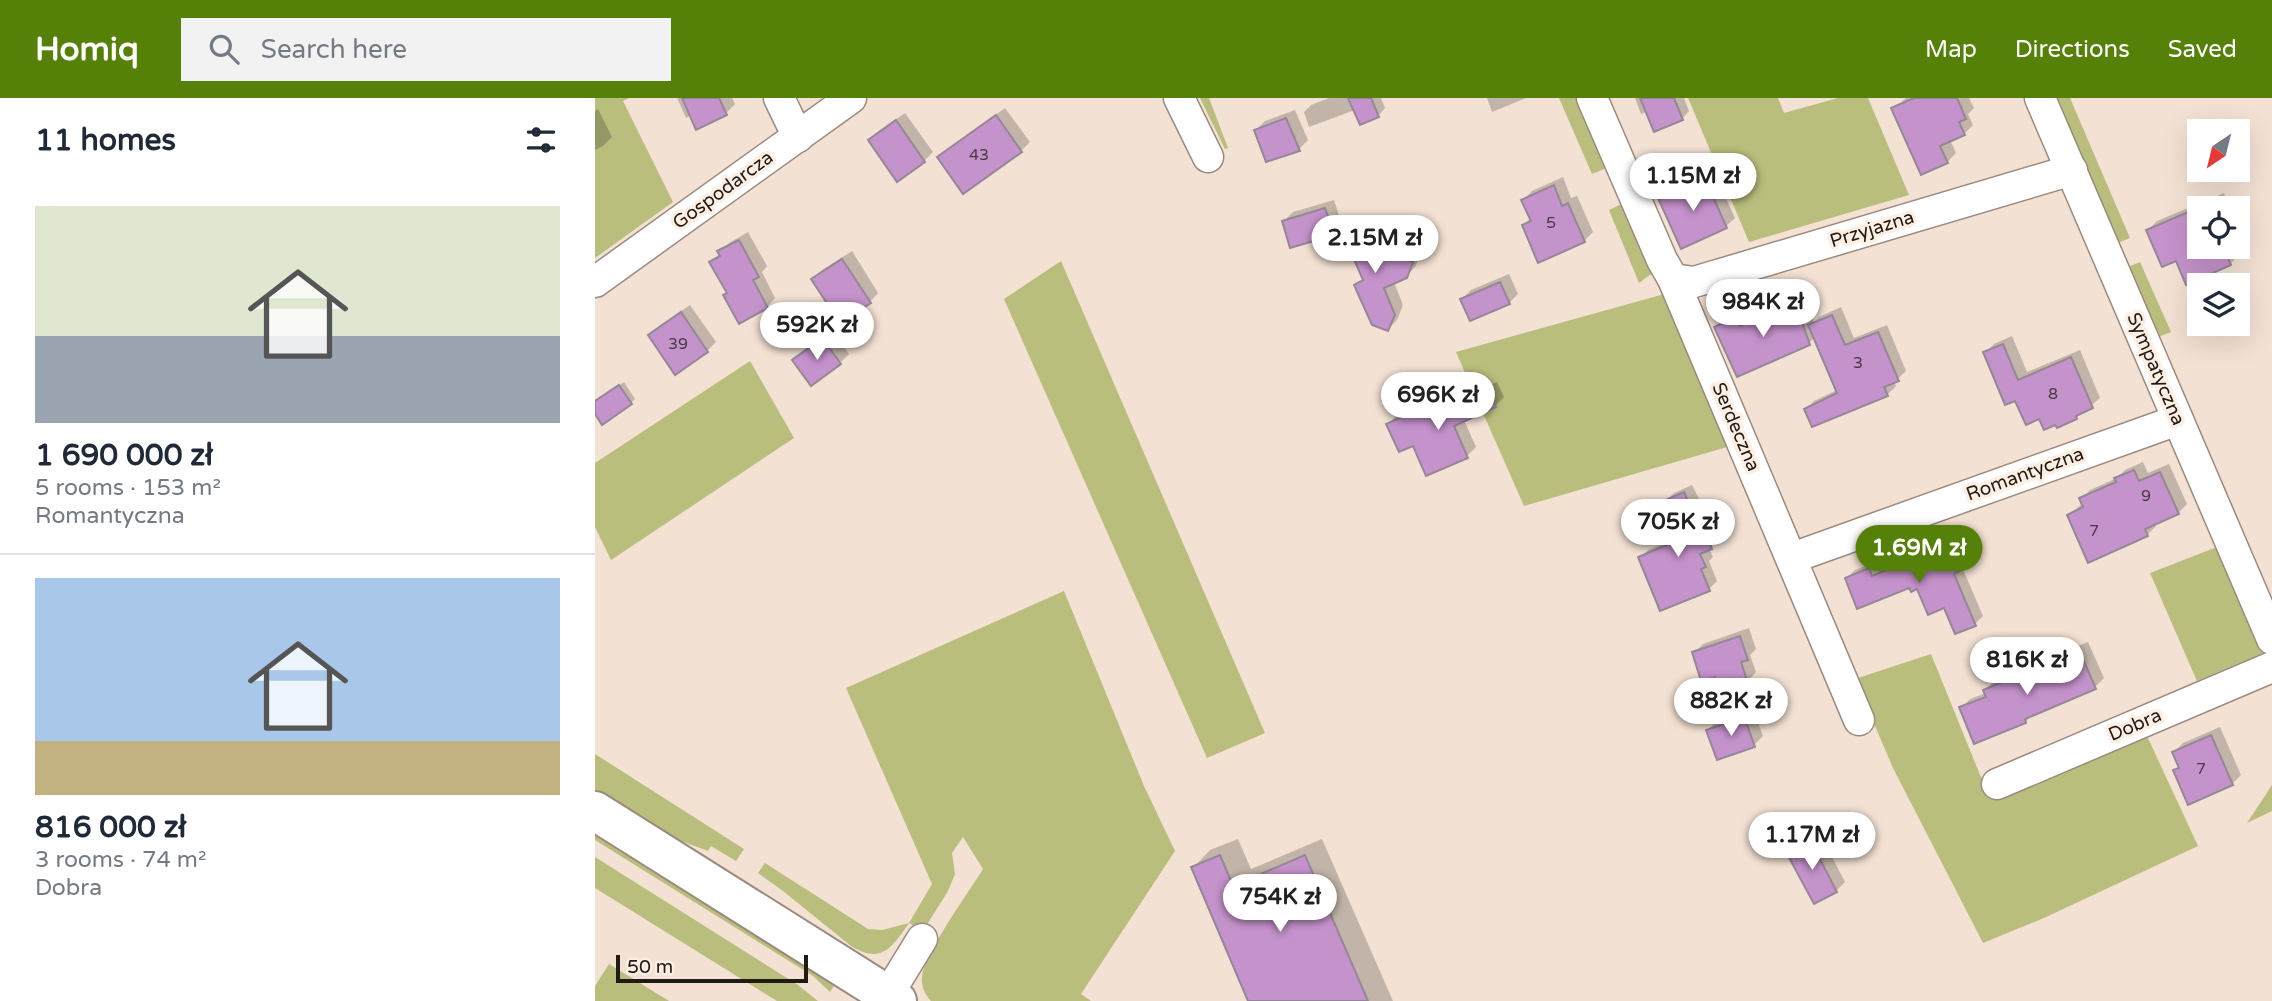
<!DOCTYPE html>
<html lang="en">
<head>
<meta charset="utf-8">
<style>
  body { margin:0; font-family:"Varela Round",sans-serif; background:#f2f2f3; color:#1f2937; height:100vh; display:flex; flex-direction:column; font-size:26px; white-space:nowrap }
  * { box-sizing:border-box; margin:0 }
  p { font-size:23px; color:#747a83 }
  .icon { flex:none; width:38px; height:38px; fill:none; stroke:currentColor; stroke-width:2; stroke-linecap:round; stroke-linejoin:round }
  .map { position:relative; flex:1; overflow:hidden }
  .drawer { display:flex; flex-direction:column; background:#fff; width:595px }
  .drawer>* { flex:none }
  .needle { width:46px; rotate:215deg }
  .controls { position:absolute; left:1592px; top:21px; display:grid; gap:14px }
  .controls a { display:grid; place-items:center; width:63px; height:63px; border-radius:0px; background:#fff; box-shadow:0 7px 28px #0002; font-size:35px }
  .scale { position:absolute; left:21px; bottom:18px; width:192px; box-sizing:border-box; padding-left:7px; border:4px solid #211b16; border-top:0; font-size:19px; line-height:24px; white-space:nowrap; color:#211b16; -webkit-text-stroke:5px #feefe4; paint-order:stroke }
  .price { position:absolute; translate:-50% -60px; padding:0 16px; border-radius:24px; background:#fff; color:#222; font-size:23px; line-height:46px; filter:drop-shadow(0 2px 4px #0008) }
  .price::after { content:''; position:absolute; left:50%; top:42px; width:21px; height:16px; margin-left:-10px; background:inherit; clip-path:polygon(0 0,100% 0,50% 100%) }
  .price.on { background:#558109; color:#fff }
  ul { padding:0; list-style:none }
  li { display:grid; align-content:center; gap:14px; height:371px; padding:0 35px }
  li+li { border-top:2px solid #e0e1e3 }
  li span { display:grid; place-items:center; height:217px; border-radius:0px; color:#555 }
  li>.icon { margin-inline-start:auto }
  span .icon { width:126px; height:126px; fill:#fffc; stroke-width:1 }
  li b { font-size:30px }
  h2 { display:flex; justify-content:space-between; align-items:center; height:84px; padding:0 35px; font-size:30px }
  header { display:flex; align-items:center; gap:42px; box-sizing:border-box; height:98px; padding:0 35px; background:#558109; color:#fff }
  header strong { font-size:33px }
  nav { display:flex; gap:38px; margin-inline-start:auto; font-size:24px }
  .search { width:490px; height:63px; background:#f2f2f3; display:flex; align-items:center; gap:18px; box-sizing:border-box; padding:0 24px; border-radius:0px; color:#747a83; font-size:26px }
  main { display:flex; flex:1; min-height:0 }
  .map>svg:first-child { display:block }
</style>
</head>
<body>
<header>
<strong>Homiq</strong>
<div class="search"><svg class="icon" aria-label="search" viewBox="0 0 24 24"><circle cx="10" cy="10" r="6"/><path d="M15 15l6 6"/></svg>Search here</div>
<nav><a>Map</a><a>Directions</a><a>Saved</a></nav>
</header>
<main>
<section class="drawer">
<h2>11 homes<svg class="icon" aria-label="filters" viewBox="0 0 24 24"><path d="M4 7h16M4 17h16"/><circle cx="9" cy="7" r="2"/><circle cx="15" cy="17" r="2"/></svg></h2>
<ul>
<li><span style="background:linear-gradient(#dfe7d0 60%,#9aa5b1 0)"><svg class="icon" aria-label="home" viewBox="0 0 24 24"><path d="M3 11l9-7 9 7M6 9v11h12V9"/></svg></span><div><b>1 690 000 zł</b><p>5 rooms · 153 m²</p><p>Romantyczna</p></div></li>
<li><span style="background:linear-gradient(#a9c7e8 75%,#c2b280 0)"><svg class="icon" aria-label="home" viewBox="0 0 24 24"><path d="M3 11l9-7 9 7M6 9v11h12V9"/></svg></span><div><b>816 000 zł</b><p>3 rooms · 74 m²</p><p>Dobra</p></div></li>
</ul>
</section>
<div class="map">
<svg width="1677" height="903" viewBox="0 0 1677 903">
  <rect width="100%" height="100%" fill="#f3e1d3"/>
  <!-- green -->
  <g fill="#b9be7d">
    <path d="M0 0H34L28 3 78 104 0 160Z"/>
    <path d="M605 0H614L633 50 630 51Z"/>
    <path d="M964 0H990L1014 69 997 76Z"/>
    <path d="M1093 0H1183L1189 15 1243 0H1273L1314 97 1154 144Z"/>
    <path d="M1456 0H1475L1535 140 1518 147Z"/>
    <path d="M1035 102 1056 170V176L1044 185 1014 112Z"/>
    <path d="M466 163 670 635 612 660 409 201Z"/>
    <path d="M1545 164 1576 234 1558 241 1528 171Z"/>
    <path d="M1073 195 1139 347 929 408 861 254Z"/>
    <path d="M155 263 199 340 16 462 0 429V365Z"/>
    <path d="M1622 449 1668 555 1602 583 1555 475Z"/>
    <path d="M469 493 549 688 580 753 486 896 496 903H336C329 896 326 887 327 878 330 854 374 794 388 771L368 739 357 755 360 776 353 793 328 833 314 825C297 849 287 867 256 848L188 793 163 775 170 765 273 831 287 832 314 825 337 786 251 590Z"/>
    <path d="M1336 556 1394 699 1552 638 1603 748 1449 820 1388 845 1298 670 1260 581Z"/>
    <path d="M0 656 149 751 141 763 116 748 113 753 65 735 0 693Z"/>
    <path d="M1677 687V713L1652 725Z"/>
    <path d="M0 731 242 883 235 894 218 878 0 742Z"/>
    <path d="M0 759 203 887 223 903H182L0 790Z"/>
    <path d="M14 866 74 903H0V888Z"/>
  </g>
  <!-- shadow -->
  <g fill="#0003">
    <path d="M82 0H137L140 6 131 15 96 17 91 20Z"/>
    <path d="M734 0H786L790 10 783 18 760 12 714 29 709 14 716 7Z"/>
    <path d="M892 0H931L897 14Z"/>
    <path d="M1040 0H1089L1094 13 1087 21 1052 14 1046 16Z"/>
    <path d="M1311 0H1374L1379 10 1373 16 1378 27 1369 36 1355 42 1361 55 1352 64 1299 11Z"/>
    <path d="M410 10 435 44 426 53 344 59 353 51Z"/>
    <path d="M3 11 17 39 8 48 0 52V13Z"/>
    <path d="M700 12 713 42 704 51 661 32 670 23Z"/>
    <path d="M310 15 338 54 329 63 275 42 284 33Z"/>
    <path d="M1118 72 1140 120 1131 128 1065 100 1074 91Z"/>
    <path d="M968 79 976 100 982 98 998 134 989 143 929 127 936 120 928 102 937 93Z"/>
    <path d="M1629 95 1635 110H1605V149H1640L1644 157 1635 166 1582 160 1553 132 1562 123Z"/>
    <path d="M739 102 747 127 738 135 689 123 698 114Z"/>
    <path d="M772 118 783 123 797 155 812 149 826 155 820 169 811 178 799 184 808 207 802 222 793 231 761 187 769 180 750 136Z"/>
    <path d="M153 134 172 168 167 174 180 200 172 209 133 194 117 164 134 145Z"/>
    <path d="M257 153 283 195 275 204 218 181 227 172Z"/>
    <path d="M914 176 923 196 914 205 867 201 876 192Z"/>
    <path d="M1209 196 1219 224 1224 219 1246 209 1259 240 1292 227 1311 273 1299 284 1301 288 1292 297 1211 312 1219 303 1242 292 1220 239 1214 245 1121 229 1130 220 1150 211 1154 221Z"/>
    <path d="M95 207 121 244 112 253 55 237 64 228Z"/>
    <path d="M237 233 254 256 245 265 200 262Z"/>
    <path d="M1417 238 1432 274 1485 252 1505 300 1481 320 1445 319 1421 301 1390 255 1399 246Z"/>
    <path d="M29 284 40 301 36 305 0 313V304Z"/>
    <path d="M902 284 909 299 900 308 869 322 881 349 872 358 819 346 793 326 802 317 848 297 852 306Z"/>
    <path d="M1548 364 1553 375 1574 366 1592 406 1583 415 1560 425 1561 428 1552 437 1474 417 1488 405 1486 401 1495 392 1522 380 1530 372Z"/>
    <path d="M1097 387 1124 441 1114 450 1118 459 1114 463 1122 483 1114 491 1045 460 1053 452 1082 440 1081 437 1084 433 1071 403 1079 395Z"/>
    <path d="M1345 438 1347 444 1362 438 1372 463 1367 469 1388 518 1380 526 1323 489 1252 480 1260 472 1282 463 1285 471 1318 457 1317 455 1325 447Z"/>
    <path d="M1154 530 1161 551 1155 557 1161 574 1153 583 1127 592 1121 577 1099 555 1108 546Z"/>
    <path d="M1493 544 1509 580 1500 589 1438 616 1430 624 1366 610 1375 601 1391 595 1390 592 1399 583Z"/>
    <path d="M1158 611 1168 638 1159 647 1113 632 1122 623Z"/>
    <path d="M1625 629 1646 677 1637 686 1580 673 1585 668 1579 654 1588 645Z"/>
    <path d="M1224 734 1250 784 1241 793 1194 755 1202 746Z"/>
    <path d="M643 741 656 771 727 741 798 903H655L598 770 615 752Z"/>
  </g>
  <!-- building -->
  <g fill="#c593cc" stroke="#958797" stroke-width="2">
    <path d="M87 0H124L132 17 101 32Z"/>
    <path d="M753 0H776L784 19 765 27Z"/>
    <path d="M1045 0H1079L1088 22 1059 34Z"/>
    <path d="M1319 0H1362L1371 21 1364 24 1370 37 1345 48 1353 65 1326 77 1296 10Z"/>
    <path d="M401 17 427 54 368 96 342 59Z"/>
    <path d="M691 20 705 53 671 64 659 32Z"/>
    <path d="M301 22 330 64 302 84 273 42Z"/>
    <path d="M1109 79 1132 130 1086 151 1063 100Z"/>
    <path d="M959 87 967 108 973 105 990 144 943 165 927 127 936 123 926 102Z"/>
    <path d="M1605 109V149H1628L1636 167 1591 187 1581 163 1567 169 1551 132Z"/>
    <path d="M730 110 739 137 695 150 687 123Z"/>
    <path d="M761 126 774 132 788 162 802 157 818 164 812 180 789 190 800 217 793 233 777 227 759 187 768 182 748 136Z"/>
    <path d="M144 142 164 179 158 182 173 210 144 226 128 197 132 195 114 164 125 158 122 153Z"/>
    <path d="M247 161 276 205 245 225 216 181Z"/>
    <path d="M905 184 915 206 875 223 865 201Z"/>
    <path d="M1200 204 1215 247 1142 279 1119 229 1141 219 1145 228Z"/>
    <path d="M86 214 113 254 80 277 53 237Z"/>
    <path d="M1237 217 1250 247 1283 234 1304 283 1289 289 1293 298 1217 329 1209 311 1242 295 1213 227Z"/>
    <path d="M227 240 246 266 216 288 197 262Z"/>
    <path d="M1408 246 1423 282 1476 259 1498 310 1481 318 1482 321 1462 330 1460 327 1449 332 1444 321 1431 327 1420 303 1410 307 1388 254Z"/>
    <path d="M24 287 37 306 7 327 0 316V303Z"/>
    <path d="M893 292 901 309 859 328 873 360 831 378 818 348 804 354 791 326 839 305 843 314Z"/>
    <path d="M1539 372 1544 383 1565 374 1584 416 1550 431 1553 438 1493 465 1472 417 1488 409 1484 400 1521 384 1519 380Z"/>
    <path d="M1089 394 1103 426 1106 425 1117 451 1105 456 1111 469 1106 471 1115 493 1065 513 1043 459 1082 443 1079 437 1083 435 1068 403Z"/>
    <path d="M1336 445 1339 451 1353 445 1365 473 1359 476 1381 528 1360 536 1349 510 1333 517 1322 491 1316 494 1314 490 1262 511 1250 480 1274 470 1277 478 1318 461 1315 454Z"/>
    <path d="M1145 538 1153 562 1146 564 1153 585 1126 594 1120 579 1106 583 1097 554Z"/>
    <path d="M1484 552 1501 591 1430 621 1431 625 1379 646 1364 609 1391 599 1388 592Z"/>
    <path d="M1149 619 1160 649 1122 662 1111 632Z"/>
    <path d="M1616 637 1638 687 1593 707 1578 672 1584 670 1577 654Z"/>
    <path d="M1215 742 1242 794 1219 806 1191 754Z"/>
    <path d="M625 757 638 788 710 757 773 903H653L596 769Z"/>
  </g>
  <g fill="none" stroke-linecap="round" stroke-linejoin="round">
    <!-- minor casing -->
    <g stroke="#9b8a7e" stroke-width="33">
      <g id="minor">
        <path d="M184 0 203 39"/>
        <path d="M584 0 613 59"/>
        <path d="M997 0 1067 162 1078 181 1264 622"/>
        <path d="M1445 0 1677 541"/>
        <path d="M1078 181 1099 184 1477 72"/>
        <path d="M0 184 256 0"/>
        <path d="M1197 460 1583 322"/>
        <path d="M1402 686 1677 569"/>
        <path d="M289 903 327 841"/>
      </g>
    </g>
    <!-- tertiary casing -->
    <g stroke="#9b8a7e" stroke-width="42">
      <path id="tertiary" d="M0 713 302 903"/>
    </g>
    <!-- minor -->
    <use href="#minor" stroke="#fff" stroke-width="30"/>
    <!-- tertiary -->
    <use href="#tertiary" stroke="#fff" stroke-width="38"/>
  </g>
  <g text-anchor="middle" dominant-baseline="central" stroke-width="7" stroke-linejoin="round" paint-order="stroke">
    <!-- number labels -->
    <g font-size="16" fill="#4a3944">
      <text x="384" y="57">43</text>
      <text x="956" y="125">5</text>
      <text x="83" y="246">39</text>
      <text x="1263" y="265">3</text>
      <text x="1458" y="296">8</text>
      <text x="1551" y="398">9</text>
      <text x="1499" y="433">7</text>
      <text x="1606" y="671">7</text>
    </g>
    <!-- street labels -->
    <g font-size="19" fill="#211b16" stroke="#feefe4">
      <text transform="translate(128 92) rotate(-36)">Gospodarcza</text>
      <text transform="translate(1277 131) rotate(-17)">Przyjazna</text>
      <text transform="translate(1561 271) rotate(67)">Sympatyczna</text>
      <text transform="translate(1141 329) rotate(67)">Serdeczna</text>
      <text transform="translate(1430 376) rotate(-20)">Romantyczna</text>
      <text transform="translate(1540 627) rotate(-23)">Dobra</text>
    </g>
  </g>
</svg>
<div class="controls">
<a><svg class="needle" viewBox="-14 -14 28 28"><path d="M0-13l5 13h-10z" fill="#e53935"/><path d="M0 13l5-13h-10z" fill="#747a83"/></svg></a>
<a><svg class="icon" aria-label="locate" viewBox="0 0 24 24"><circle cx="12" cy="12" r="6"/><path d="M12 2v4M12 18v4M2 12h4M18 12h4"/></svg></a>
<a><svg class="icon" aria-label="layers" viewBox="0 0 24 24"><path d="M12 4l9 5-9 5-9-5zM3 14l9 5 9-5"/></svg></a>
</div>
<div class="scale">50 m</div>
<b class="price" style="left:1098px;top:115px">1.15M zł</b>
<b class="price" style="left:780px;top:177px">2.15M zł</b>
<b class="price" style="left:1168px;top:241px">984K zł</b>
<b class="price" style="left:222px;top:264px">592K zł</b>
<b class="price" style="left:843px;top:334px">696K zł</b>
<b class="price" style="left:1083px;top:461px">705K zł</b>
<b class="price on" style="left:1324px;top:487px">1.69M zł</b>
<b class="price" style="left:1432px;top:599px">816K zł</b>
<b class="price" style="left:1136px;top:640px">882K zł</b>
<b class="price" style="left:1217px;top:774px">1.17M zł</b>
<b class="price" style="left:685px;top:836px">754K zł</b>
</div>
</main>
</body>
</html>
